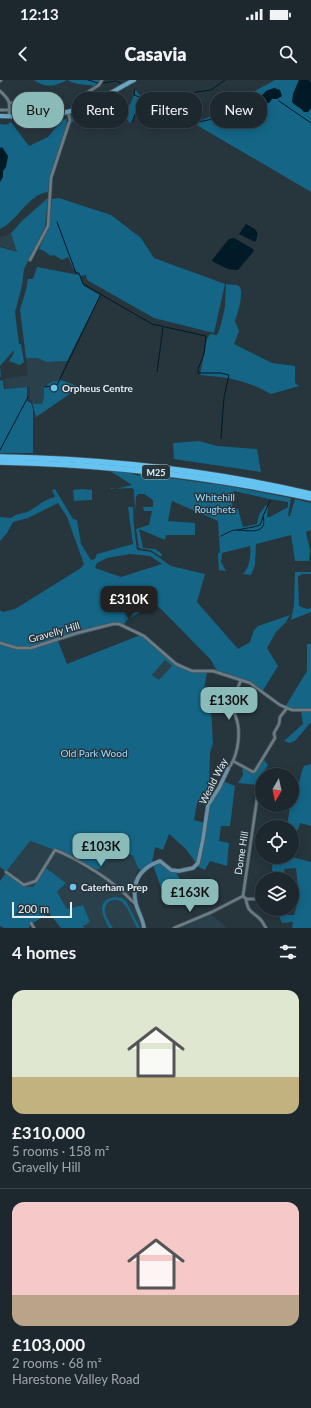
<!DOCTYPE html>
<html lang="en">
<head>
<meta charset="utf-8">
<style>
  body { margin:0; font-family:Lato,sans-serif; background:#2a343a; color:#f1f3f6; height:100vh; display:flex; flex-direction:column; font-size:15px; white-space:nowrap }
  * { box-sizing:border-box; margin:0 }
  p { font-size:13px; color:#a0a6aa }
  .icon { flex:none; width:22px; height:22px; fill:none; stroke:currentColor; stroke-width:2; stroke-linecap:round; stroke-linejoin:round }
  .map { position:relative; height:848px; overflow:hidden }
  .details { display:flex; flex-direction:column; background:#1d282e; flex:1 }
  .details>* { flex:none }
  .hud { position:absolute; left:12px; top:12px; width:287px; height:36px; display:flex; gap:8px }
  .needle { width:26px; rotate:189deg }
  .tools { position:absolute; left:255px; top:688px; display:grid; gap:8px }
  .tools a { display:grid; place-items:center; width:44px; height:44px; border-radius:50%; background:#1d282e; box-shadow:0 2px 10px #0003,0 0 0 1px #3b444a; font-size:20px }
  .scale { position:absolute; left:12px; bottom:10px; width:60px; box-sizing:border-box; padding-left:4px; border:2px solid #e4eef3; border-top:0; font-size:11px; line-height:14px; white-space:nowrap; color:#e4eef3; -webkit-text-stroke:3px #27353d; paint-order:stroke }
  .price { position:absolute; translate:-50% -34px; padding:0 9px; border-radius:8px; background:#8bbbb9; color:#111; font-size:13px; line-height:26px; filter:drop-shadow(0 1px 2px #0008) }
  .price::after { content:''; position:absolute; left:50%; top:24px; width:12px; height:9px; margin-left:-6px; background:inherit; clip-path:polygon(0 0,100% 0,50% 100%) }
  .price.selected { background:#222; color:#fff }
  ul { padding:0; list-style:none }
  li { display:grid; align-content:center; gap:8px; height:212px; padding:0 12px }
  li+li { border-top:1px solid #3b444a }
  li span { display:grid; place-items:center; height:124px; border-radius:12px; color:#555 }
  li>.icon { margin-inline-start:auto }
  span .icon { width:72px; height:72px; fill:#fffc; stroke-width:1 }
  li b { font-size:17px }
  h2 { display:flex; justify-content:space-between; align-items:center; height:48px; padding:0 12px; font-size:17px }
  .chip { padding:0 14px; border-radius:16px; background:#1d282e; box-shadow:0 2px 10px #0003,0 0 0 1px #3b444a; font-size:14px; line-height:36px }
  .chip.selected { background:#8bbbb9; color:#111 }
  .status { display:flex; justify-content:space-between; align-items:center; height:28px; padding:0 20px; background:#1d282e; direction:ltr }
  .status svg { height:11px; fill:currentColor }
  header { display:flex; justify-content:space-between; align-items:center; height:52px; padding:0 12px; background:#1d282e; font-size:18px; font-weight:800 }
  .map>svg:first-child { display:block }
</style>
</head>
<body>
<div class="status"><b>12:13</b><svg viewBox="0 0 49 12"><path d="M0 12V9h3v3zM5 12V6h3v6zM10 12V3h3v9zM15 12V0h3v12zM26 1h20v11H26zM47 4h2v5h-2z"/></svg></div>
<header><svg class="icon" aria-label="back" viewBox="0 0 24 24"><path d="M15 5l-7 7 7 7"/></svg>Casavia<svg class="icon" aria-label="search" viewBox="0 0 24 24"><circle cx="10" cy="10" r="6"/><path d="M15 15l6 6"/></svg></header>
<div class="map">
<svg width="311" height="848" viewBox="0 0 311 848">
  <rect width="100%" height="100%" fill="#27353d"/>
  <!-- built -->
  <g fill="#2a404b">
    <path d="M11 153 16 166 17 172 0 166V158Z"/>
    <path d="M26 278H37L47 282 67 281 59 299 80 307 36 337 32 321 30 319V307L6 308 4 299 28 295Z"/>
    <path d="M165 580 173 586 159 601 152 595Z"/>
    <path d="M30 761 55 770 114 806 135 828 140 841 142 848H84L83 825 67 829 57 813 66 803 46 788 33 807H25L6 793Z"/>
    <path d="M120 770 133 776 138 788 129 816 118 805 97 792 116 772Z"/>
    <path d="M211 834 227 848H180L190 844Z"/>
  </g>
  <!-- green -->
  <g fill="#146586" fill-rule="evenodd">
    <path d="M34 0H101L94 6C84 4 75 5 67 0 56 6 45 9 34 0Z"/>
    <path d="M275 0H299L293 14 295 25 300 27 304 32H308L311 28V112L195 44 200 42 199 41 231 28 251 13Z"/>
    <path d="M135 9 142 18 132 42 129 43 128 40C114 36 92 27 78 36 75 38 73 42 70 45L72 33 94 24 126 34 134 15Z"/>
    <path d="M67 39C65 64 50 87 48 112 27 115 18 141 0 149V44L6 45 11 42 29 66 48 57 62 40Z"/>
    <path d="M48 118 45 147 24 189 22 206 15 232 19 264H21L24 282 20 285 9 281 13 275 14 270 0 286 1 297H0V167L17 172 11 153 23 140Z"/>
    <path d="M59 118 111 135 141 158 154 178 225 204 214 253 154 238 87 200 86 195 80 196 84 206 100 215 67 281 47 282 37 278H26L20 230 26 210 28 199H33L37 187 79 195 73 188 68 177 62 180 54 175 51 176 44 171 39 169 49 146 52 119Z"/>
    <path d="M226 204C229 205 236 204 239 206 245 212 237 235 235 241L239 251 234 264 272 283 295 286V303L299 306 271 314C246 300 228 297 200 295L207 259 210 254 217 255 220 248 225 227Z"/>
    <path d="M58 299 80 307 36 337 32 321 34 324H42L44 317V307H47L48 304 54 301 57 302Z"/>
    <path d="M3 300 4 309 27 307V321L31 323 33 329V373H0V301Z"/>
    <path d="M199 361 217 366 257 369 261 392 174 379 173 363Z"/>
    <path d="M110 391 127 392 139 396 140 394 228 406 291 418 288 436H290L295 419 311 423V450L306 452 310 470 309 481H295L291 455 256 464 255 485 251 495 243 494C250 486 251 477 250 466L222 473 221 482 226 491 219 490 218 473H220L218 441 172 421 168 441 195 443V455H166L165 460 139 449 143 468 155 469 162 474 161 477 151 470 139 468 136 449 149 445 152 431H144L143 427H153V420L144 414H138L136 417 135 432 134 410 132 408 111 409V408L115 409 132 405ZM234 411 269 419 288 422V427L270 437H267L268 426H265L259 435 257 444 243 447 238 429 232 427Z"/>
    <path d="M55 409 73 439 77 440 81 464 91 480 95 479 97 474 133 464 128 427H133L134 448 137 470 151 472 171 486 205 494 197 522 238 569 250 562 254 550 258 546 290 535 286 542 276 552 267 568 278 586 262 612 250 603 217 591 211 580 155 523 127 540 124 544 115 545 58 561 67 584 143 554 177 582 194 592H207L204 610 210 611 213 663 210 673 209 714 214 716 208 725 197 723 194 740 205 743 196 783 185 768 169 754 163 770 155 767 152 783 141 791 138 788 133 776 120 770 116 772 98 790 55 770 30 761 6 792 0 787V564L1 562 0 561V530L3 532 15 529 81 488 84 484 67 437 58 423 28 438 13 442 7 453 0 461V437L11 438C16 433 24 434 29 431 39 426 44 419 55 417L52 410ZM130 474 150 476 162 484 121 497 95 488 97 483 107 478ZM165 580 172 586 159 600 152 595Z"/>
    <path d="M83 409 92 410V420L74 421 73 410Z"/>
    <path d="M295 492H311V494H302L298 497 299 526 307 529 311 528V532L291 540 294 525Z"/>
    <path d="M307 564H311V642L295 661 289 663 284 661 303 644 301 631 292 630 285 627 307 591Z"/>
    <path d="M264 680 268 685 262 695 259 705 238 703 243 695 242 687 255 693Z"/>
    <path d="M311 684V746L300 743 298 750 292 751V747H287L290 726 292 725 294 716 292 711V705L294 703H299C301 697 301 691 304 686Z"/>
    <path d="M223 701 235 706 230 746H221L219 761 229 763 227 786 210 781 205 790 197 786 200 782 209 726Z"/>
    <path d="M273 777H292L311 782V848H292L293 842 282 843 278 834 286 835H294L299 818 296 788 284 789 285 794 282 799 276 798V792L272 791Z"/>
    <path d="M160 783 176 792 181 801 168 809 173 816 196 806 205 807 208 814 176 822 170 815 164 816 153 785Z"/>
    <path d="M46 788 66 803 57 812 67 829 83 825 90 842 83 846 84 848H61L49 833 30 845 29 848H4L0 846V801L6 793 25 807H33Z"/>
    <path d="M114 817 122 818 126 821 140 848H137C133 840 129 829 123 823 116 816 104 821 105 831 105 836 110 843 113 848H109C103 836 95 821 114 817Z"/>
  </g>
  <!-- water -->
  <g fill="#001a27">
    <path d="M299 0H309L311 3V28L308 32H304C299 26 296 27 292 22L293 14Z"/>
    <path d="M274 8 280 10 282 16 277 19H272L269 23 255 24 250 27 240 24 247 22H256L266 11Z"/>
    <path d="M2 67 8 76 6 87 3 91V97L0 102V68Z"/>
    <path d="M246 144C255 149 261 150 255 162L239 154Z"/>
    <path d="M234 158 253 169 254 171 238 190C229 191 220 185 212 181V180L229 159Z"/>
  </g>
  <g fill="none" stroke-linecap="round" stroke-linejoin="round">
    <!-- stream -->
    <g stroke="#001a27" stroke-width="1">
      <path d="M88 0 98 3"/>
      <path d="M103 3 116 1 121 3"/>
      <path d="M135 9 134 15 142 18 182 42 193 43 238 34"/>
      <path d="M279 21 311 43"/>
      <path d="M168 33 196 12 211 10 225 0"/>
      <path d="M132 42 141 19"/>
      <path d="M57 142 76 193H79L83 204 152 244 206 256 204 274 198 289"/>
      <path d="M198 290V293H220L229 295 224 317 221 358"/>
      <path d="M157 292 163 247"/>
      <path d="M45 307 57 305 101 214"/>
      <path d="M0 370 28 317"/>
      <path d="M238 450C245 448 252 448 260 445L263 437"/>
      <path d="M221 456C226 454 231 450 236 450 248 450 268 456 263 436L270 421"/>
    </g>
    <!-- street casing -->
    <g stroke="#46535a" stroke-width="4">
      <g id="street">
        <path d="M0 1 1 0"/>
        <path d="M0 11C10 20 10 22 9 36"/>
        <path d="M10 23 18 22 21 20"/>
        <path d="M79 28V25L85 14 99 5 102 0"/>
        <path d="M0 30H9"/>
        <path d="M30 180 48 146 51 98 70 40 68 32"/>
        <path d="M0 563 17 568H31L77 553 113 544H119L144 556 176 584 192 591H213L250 603 280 625 292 630H311"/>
        <path d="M233 681 253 692 255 691 275 658 274 653 279 644 280 637 287 628"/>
        <path d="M228 689C237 678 240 659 238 645 237 639 234 633 233 627 232 618 238 608 241 600"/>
        <path d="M6 792 24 805 36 801 55 770C72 776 103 795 117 807 124 812 129 819 136 824"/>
        <path d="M243 816 246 819C248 833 252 831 260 839 263 842 264 845 266 848"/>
        <path d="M246 819H262"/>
        <path d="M31 843 34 848"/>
        <path d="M174 848 212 832 243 816 259 705"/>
      </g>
    </g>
    <!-- secondary casing -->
    <g stroke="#46535a" stroke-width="5">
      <path id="secondary" d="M144 848C143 839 138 832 136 824 131 802 140 788 160 781L171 790 179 791 193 788 198 783 203 759 208 725 219 708 228 689"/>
    </g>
    <!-- primary casing -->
    <g stroke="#46535a" stroke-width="5.5">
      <path id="primary" d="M0 36C22 37 46 38 67 32 91 26 113 11 134 0"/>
    </g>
    <!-- highway casing -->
    <g stroke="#46535a" stroke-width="7">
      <g id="highway">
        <path d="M0 377C105 379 209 390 311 414"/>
        <path d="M0 382C105 384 208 396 311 418"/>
      </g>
    </g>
    <!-- street -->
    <use href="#street" stroke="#6b7c85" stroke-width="2.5"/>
    <!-- secondary -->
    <use href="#secondary" stroke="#6991a5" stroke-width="3.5"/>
    <!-- primary -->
    <use href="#primary" stroke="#67a7c6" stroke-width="4"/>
    <!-- highway -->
    <use href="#highway" stroke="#64c3f1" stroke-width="5.5"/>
  </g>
  <!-- markers -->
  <g fill="#68c4f0" stroke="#27353d" stroke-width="1.5">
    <circle cx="54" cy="308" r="4"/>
    <circle cx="73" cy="807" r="4"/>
  </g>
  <g text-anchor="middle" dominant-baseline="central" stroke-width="3" stroke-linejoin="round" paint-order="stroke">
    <!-- shield labels -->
    <rect fill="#27353d" stroke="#abb6bc" stroke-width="1" x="142" y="385" width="28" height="14" rx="3"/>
    <g font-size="9" font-weight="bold" fill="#e4eef3">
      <text x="156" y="392">M25</text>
    </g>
    <!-- poi labels -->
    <g font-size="10" font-weight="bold" fill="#e4eef3" stroke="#27353d" text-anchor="start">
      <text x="62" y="308">Orpheus Centre</text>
      <text x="81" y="807">Caterham Prep</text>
    </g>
    <!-- park labels -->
    <g font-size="10" fill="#9bddff" stroke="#27353d">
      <text x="215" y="417">Whitehill<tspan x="215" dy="12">Roughets</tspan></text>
      <text x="94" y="673">Old Park Wood</text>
    </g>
    <!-- street labels -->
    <g font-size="10" fill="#e4eef3" stroke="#27353d">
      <text transform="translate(54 552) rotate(-16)">Gravelly Hill</text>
      <text transform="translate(213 701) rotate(-63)">Weald Way</text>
      <text transform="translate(241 773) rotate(-81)">Dome Hill</text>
    </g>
  </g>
</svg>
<div class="tools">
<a><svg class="needle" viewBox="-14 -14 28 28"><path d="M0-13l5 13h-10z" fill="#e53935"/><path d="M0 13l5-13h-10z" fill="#a0a6aa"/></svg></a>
<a><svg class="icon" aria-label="locate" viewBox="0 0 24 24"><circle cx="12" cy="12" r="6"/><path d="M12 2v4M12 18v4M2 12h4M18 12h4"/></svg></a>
<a><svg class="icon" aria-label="layers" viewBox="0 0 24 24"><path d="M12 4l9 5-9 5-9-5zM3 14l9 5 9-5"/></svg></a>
</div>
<div class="scale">200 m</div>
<b class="price selected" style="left:129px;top:540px">£310K</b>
<b class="price" style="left:229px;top:641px">£130K</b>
<b class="price" style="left:101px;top:787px">£103K</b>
<b class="price" style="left:190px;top:833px">£163K</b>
<div class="hud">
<a class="chip selected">Buy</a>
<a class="chip">Rent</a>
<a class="chip">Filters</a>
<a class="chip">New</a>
</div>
</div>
<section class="details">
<h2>4 homes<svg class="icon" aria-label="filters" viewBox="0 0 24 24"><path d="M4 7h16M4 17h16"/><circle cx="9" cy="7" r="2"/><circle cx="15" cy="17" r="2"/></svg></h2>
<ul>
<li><span style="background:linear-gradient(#dfe7d0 70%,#c2b280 0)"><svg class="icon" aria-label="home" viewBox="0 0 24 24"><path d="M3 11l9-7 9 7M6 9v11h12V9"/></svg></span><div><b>£310,000</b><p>5 rooms · 158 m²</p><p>Gravelly Hill</p></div></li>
<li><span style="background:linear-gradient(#f6c9c9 75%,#b9a48a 0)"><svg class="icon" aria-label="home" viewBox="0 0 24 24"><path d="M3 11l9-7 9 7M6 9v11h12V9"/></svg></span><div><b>£103,000</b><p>2 rooms · 68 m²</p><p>Harestone Valley Road</p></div></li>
</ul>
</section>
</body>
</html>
